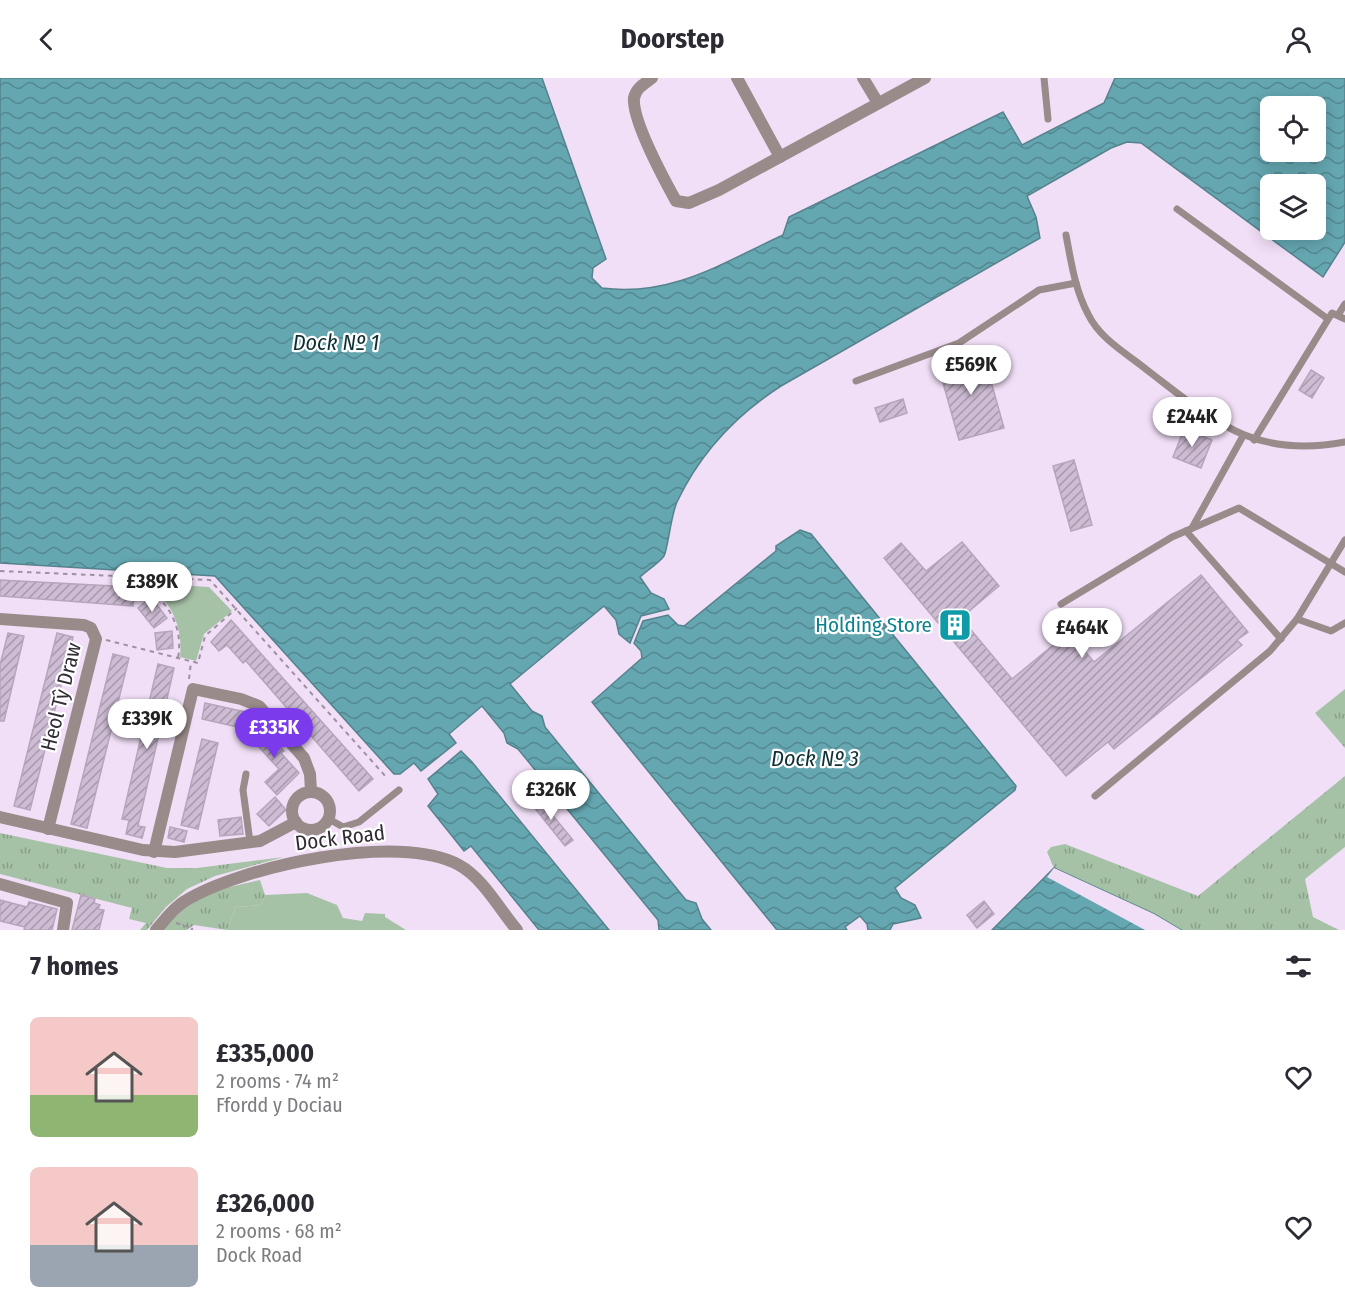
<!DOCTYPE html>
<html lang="en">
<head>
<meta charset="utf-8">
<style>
  body { margin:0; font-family:"Fira Sans Condensed",sans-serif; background:#f2f2f3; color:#2b2b33; height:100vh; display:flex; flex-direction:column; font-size:22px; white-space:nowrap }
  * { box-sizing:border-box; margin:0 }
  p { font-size:20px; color:#7c7c81 }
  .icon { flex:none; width:33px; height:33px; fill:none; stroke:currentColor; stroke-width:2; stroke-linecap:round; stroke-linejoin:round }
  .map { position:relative; height:852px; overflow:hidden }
  .sheet { display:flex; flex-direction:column; background:#fff; flex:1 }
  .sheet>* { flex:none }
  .fabs { position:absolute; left:1260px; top:18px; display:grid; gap:12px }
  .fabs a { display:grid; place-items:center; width:66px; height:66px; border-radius:9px; background:#fff; box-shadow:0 3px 15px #0003; font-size:30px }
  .price { position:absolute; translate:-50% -51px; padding:0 14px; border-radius:21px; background:#fff; color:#222; font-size:20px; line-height:39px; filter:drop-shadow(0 2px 3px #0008) }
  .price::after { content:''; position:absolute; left:50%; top:36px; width:18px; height:14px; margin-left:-9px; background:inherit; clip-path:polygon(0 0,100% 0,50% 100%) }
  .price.current { background:#7c3aed; color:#fff }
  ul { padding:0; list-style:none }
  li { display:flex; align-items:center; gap:18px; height:150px; padding:0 30px }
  li span { display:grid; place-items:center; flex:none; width:168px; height:120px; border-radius:9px; color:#555 }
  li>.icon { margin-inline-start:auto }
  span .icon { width:72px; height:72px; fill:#fffc; stroke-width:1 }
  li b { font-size:26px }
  h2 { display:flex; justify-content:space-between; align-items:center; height:72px; padding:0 30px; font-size:26px }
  header { display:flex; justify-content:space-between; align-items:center; height:78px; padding:0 30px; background:#fff; font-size:27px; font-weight:700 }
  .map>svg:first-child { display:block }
</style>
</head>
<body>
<header><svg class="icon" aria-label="back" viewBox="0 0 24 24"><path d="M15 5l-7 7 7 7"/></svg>Doorstep<svg class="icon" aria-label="person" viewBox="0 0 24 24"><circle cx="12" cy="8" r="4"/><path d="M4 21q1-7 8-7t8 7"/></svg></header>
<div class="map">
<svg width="1345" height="852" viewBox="0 0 1345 852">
  <defs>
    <pattern id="grass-tufts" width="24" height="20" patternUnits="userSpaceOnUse" patternTransform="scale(1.5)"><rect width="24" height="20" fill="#a6c2a6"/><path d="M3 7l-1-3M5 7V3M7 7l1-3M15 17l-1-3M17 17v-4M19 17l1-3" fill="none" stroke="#889e88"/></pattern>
    <pattern id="water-waves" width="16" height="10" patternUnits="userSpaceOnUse" patternTransform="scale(1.5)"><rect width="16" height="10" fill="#65a7b1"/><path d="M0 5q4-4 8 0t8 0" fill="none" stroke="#548891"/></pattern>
    <pattern id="building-hatch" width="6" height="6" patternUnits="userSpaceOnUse" patternTransform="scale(1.5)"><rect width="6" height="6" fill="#cdbcd3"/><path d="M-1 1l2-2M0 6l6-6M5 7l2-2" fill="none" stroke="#a799ac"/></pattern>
  </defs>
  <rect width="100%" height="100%" fill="#f1dff7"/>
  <!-- grass -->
  <g fill="url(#grass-tufts)">
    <path d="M1345 611V670L1315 635Z"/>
    <path d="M1345 698V769L1305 801 1313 839 1339 852H1181L1154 836 1054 790 1047 774 1051 769 1065 766 1198 818Z"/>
    <path d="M0 755 167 790H197L284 779 215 798 187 811 166 829 147 852H140L146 845 129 841 132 830 0 796Z"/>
    <path d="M260 802 265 817 261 827 236 829 227 852 194 847 187 852H161L191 824 225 810Z"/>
  </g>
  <!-- green -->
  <g fill="#a6c2a6">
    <path d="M141 505 209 509 232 533 204 556 196 583 180 579C184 551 170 515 141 507Z"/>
    <path d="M307 815 337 827 343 840 362 843 365 835 385 836V839L406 852H227L236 829 261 827 265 817Z"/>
  </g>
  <!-- water -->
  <g fill="url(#water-waves)" stroke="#55828c" stroke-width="1.5" fill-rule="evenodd">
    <path d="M0 0H542L606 181 593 190 592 200 602 210C672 219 722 185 783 157L789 139 1003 34 1022 67 1104 25 1115 0H1345V164L1323 199 1141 65 1127 64 1111 70 1027 118 1036 139 1040 160 781 308C736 337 700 375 677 424 671 437 668 470 664 478 659 485 646 493 640 499L651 515 664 521 669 531 641 538 630 565 619 556 616 542 604 528 510 606 532 633 542 638 545 649 686 822 696 825 702 841 711 852H659L658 842 518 671 507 665 504 655 482 628 449 656 456 665 421 693 414 685 400 696H394L215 498 0 485ZM1270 28H1316V74H1270ZM1270 106H1316V152H1270Z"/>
    <path d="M800 452 811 456 1016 708 1015 712 895 810 901 820 915 827 921 840 893 846 890 852H868L867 846 860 838 845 849 847 852H777L592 624 642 580 641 573 634 565 643 543 668 537 678 547 684 548 776 473V468Z"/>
    <path d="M461 673 472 684 609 852H539L471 768 464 773 428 728 438 716 428 701Z"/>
    <path d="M1054 790 1154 836 1181 852H992Z"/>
  </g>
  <!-- pier -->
  <path fill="#f1dff7" d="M1054 790 1154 836 1181 852H1145L1047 799Z"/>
  <!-- building -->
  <g fill="url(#building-hatch)" stroke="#b6a5bc" stroke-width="1.5">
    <path d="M983 275 1004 350 959 362 938 287Z"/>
    <path d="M1311 292 1324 300 1312 320 1299 312Z"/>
    <path d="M903 321 907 335 880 344 875 330Z"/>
    <path d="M1184 351 1212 362 1201 390 1173 379Z"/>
    <path d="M1074 382 1092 447 1071 453 1053 388Z"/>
    <path d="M962 464 999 508 961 540 1012 601 1069 554 1094 584 1201 497 1248 554 1237 562 1242 567 1114 671 1108 664 1066 698 884 480 901 465 926 493Z"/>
    <path d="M0 502 114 508 136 512 133 528 0 518Z"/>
    <path d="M151 519 167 540 154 550 138 530Z"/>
    <path d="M231 542 373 701 359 713 246 583 243 585 227 567 219 573 211 564Z"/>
    <path d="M172 553 173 570 157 572 155 555Z"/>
    <path d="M8 555 24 558 4 643H0V587Z"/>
    <path d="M57 555 73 559 30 732 14 728Z"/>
    <path d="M113 576 129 580 87 750 71 746Z"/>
    <path d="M158 586 174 590 138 748 145 749 142 760 126 756 129 742 122 741Z"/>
    <path d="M205 625 246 634 242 650 202 641Z"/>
    <path d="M258 644 284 673 281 675 299 695 277 717 265 704 279 691 246 655Z"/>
    <path d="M202 661 218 665 198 751 181 747Z"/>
    <path d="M537 718 573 762 565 768 530 724Z"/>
    <path d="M275 719 286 732 269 748 257 736Z"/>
    <path d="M241 739 243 756 220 758 218 742Z"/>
    <path d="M170 749 187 753 184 764 168 760Z"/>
    <path d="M81 817 95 821 94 825 100 827 98 831 104 832 99 852H72Z"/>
    <path d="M0 822 27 829 29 824 57 831 52 852H24L25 849 0 843Z"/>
    <path d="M984 823 994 836 977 850 967 837Z"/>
  </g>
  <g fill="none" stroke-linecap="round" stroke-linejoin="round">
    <!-- path -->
    <g stroke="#9d90a1" stroke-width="2" stroke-dasharray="4.5 4.5" stroke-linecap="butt">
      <path d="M0 493 210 502 387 700"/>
      <path d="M127 499C133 508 142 507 151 513 172 529 183 554 178 580"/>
      <path d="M106 562 198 585 205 558 237 530"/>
      <path d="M189 601 191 584"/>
      <path d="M176 845 193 850 191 852"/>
    </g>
    <!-- service -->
    <g stroke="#998b8a" stroke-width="7">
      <path d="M1044 0 1048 41"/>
      <path d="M1177 131 1328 241"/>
      <path d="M1066 157C1071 183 1075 212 1088 236 1100 261 1126 275 1147 292 1215 344 1254 381 1345 364"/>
      <path d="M1338 237 1345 226"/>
      <path d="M856 303 959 265 1039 212 1076 205"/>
      <path d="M1254 362 1332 235 1345 241"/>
      <path d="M1192 450 1243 358"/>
      <path d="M1186 453 1281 561"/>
      <path d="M1061 526 1172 459 1239 430 1345 494"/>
      <path d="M1297 541 1331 553 1345 545"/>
      <path d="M246 696 243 712 250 764"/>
      <path d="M1095 718 1270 573 1297 541 1345 462"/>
      <path d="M329 741 343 749 359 744 399 712"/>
    </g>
    <!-- minor -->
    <g stroke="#998b8a" stroke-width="12">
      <path d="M652 0C644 6 636 10 634 20 632 42 665 103 676 123L689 125 719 112 925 0"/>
      <path d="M737 0 780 79"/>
      <path d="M863 0 878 25"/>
      <path d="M0 541 84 547 91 550 96 561 48 751"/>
      <circle cx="311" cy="733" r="19"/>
      <path d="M0 739 143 772 175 774 260 763 296 744"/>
      <path d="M154 774 193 611 241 621 259 628 304 680 310 696 311 713"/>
      <path d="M0 806 67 825 63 852"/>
      <path d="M156 852C165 842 173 830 185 823 242 788 399 754 459 787 483 800 500 832 517 852"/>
    </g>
  </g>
  <!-- icons -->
  <defs>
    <g id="building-square" transform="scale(1.725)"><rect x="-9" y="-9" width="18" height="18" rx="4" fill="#0f9aa8" stroke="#fff"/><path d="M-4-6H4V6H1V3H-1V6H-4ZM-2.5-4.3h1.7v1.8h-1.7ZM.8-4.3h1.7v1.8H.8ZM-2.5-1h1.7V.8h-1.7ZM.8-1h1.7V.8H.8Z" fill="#fff"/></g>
  </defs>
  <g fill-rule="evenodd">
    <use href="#building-square" x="955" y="547"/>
  </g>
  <g text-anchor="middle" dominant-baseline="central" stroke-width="4.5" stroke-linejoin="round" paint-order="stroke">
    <!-- culture labels -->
    <g font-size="21" fill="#0d838f" stroke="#fff" text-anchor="end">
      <text x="932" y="547">Holding Store</text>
    </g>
    <!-- street labels -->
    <g font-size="21" fill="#312b34" stroke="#fff">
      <text transform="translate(61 619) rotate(-76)">Heol Tŷ Draw</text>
      <text transform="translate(340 760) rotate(-7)">Dock Road</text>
    </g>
    <!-- water labels -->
    <g font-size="22" font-style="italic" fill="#0e3035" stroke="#fff">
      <text x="336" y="264">Dock Nº 1</text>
      <text x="815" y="680">Dock Nº 3</text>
    </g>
  </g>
</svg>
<div class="fabs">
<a><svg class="icon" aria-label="locate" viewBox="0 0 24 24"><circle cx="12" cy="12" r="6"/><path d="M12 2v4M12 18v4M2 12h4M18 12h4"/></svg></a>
<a><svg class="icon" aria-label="layers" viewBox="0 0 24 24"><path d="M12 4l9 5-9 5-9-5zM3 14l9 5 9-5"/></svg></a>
</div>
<b class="price" style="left:971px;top:318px">£569K</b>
<b class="price" style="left:1192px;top:370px">£244K</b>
<b class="price" style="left:152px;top:535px">£389K</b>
<b class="price" style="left:1082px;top:581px">£464K</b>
<b class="price" style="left:147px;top:672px">£339K</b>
<b class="price current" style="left:274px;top:681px">£335K</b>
<b class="price" style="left:551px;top:743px">£326K</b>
</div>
<section class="sheet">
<h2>7 homes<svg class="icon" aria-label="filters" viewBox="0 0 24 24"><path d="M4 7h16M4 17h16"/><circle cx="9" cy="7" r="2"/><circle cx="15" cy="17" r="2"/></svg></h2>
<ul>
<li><span style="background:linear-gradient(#f6c9c9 65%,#8fb573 0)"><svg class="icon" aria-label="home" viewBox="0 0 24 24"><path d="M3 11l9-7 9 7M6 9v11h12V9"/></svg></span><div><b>£335,000</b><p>2 rooms · 74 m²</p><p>Ffordd y Dociau</p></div><svg class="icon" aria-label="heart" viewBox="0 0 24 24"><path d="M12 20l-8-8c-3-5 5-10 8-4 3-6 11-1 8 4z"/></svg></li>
<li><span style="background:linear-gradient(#f6c9c9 65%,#9aa5b1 0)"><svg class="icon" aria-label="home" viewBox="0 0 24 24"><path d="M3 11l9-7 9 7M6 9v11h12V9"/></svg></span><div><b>£326,000</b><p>2 rooms · 68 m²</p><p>Dock Road</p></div><svg class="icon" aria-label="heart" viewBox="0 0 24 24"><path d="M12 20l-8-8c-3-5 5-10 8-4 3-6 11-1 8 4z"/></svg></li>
</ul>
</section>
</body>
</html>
